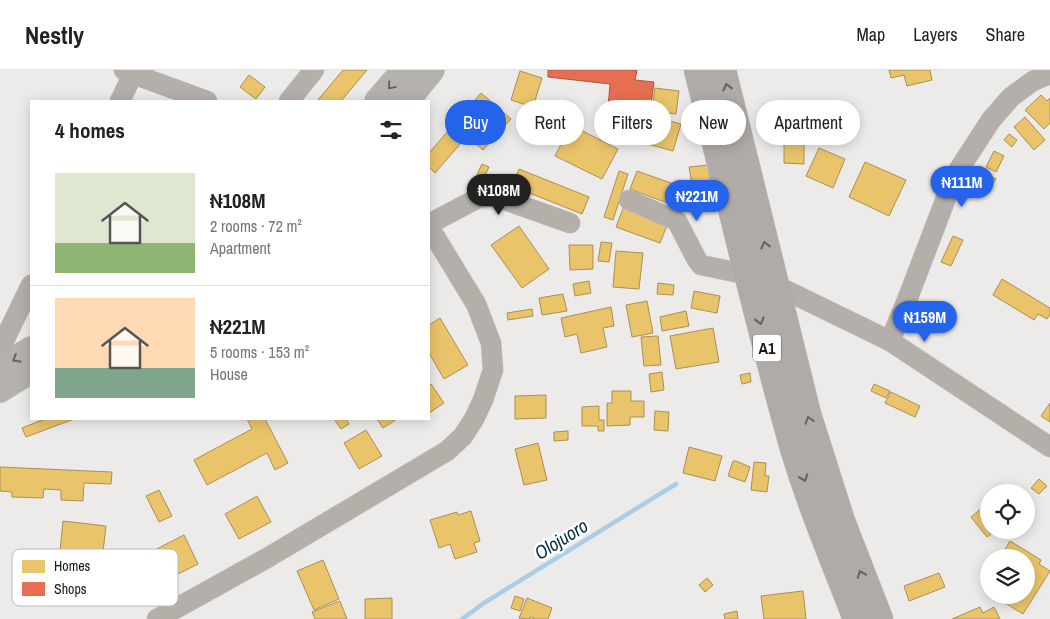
<!DOCTYPE html>
<html lang="en">
<head>
<meta charset="utf-8">
<style>
  body { margin:0; font-family:"Archivo Narrow",sans-serif; background:#f6f6f6; color:#222; height:100vh; display:flex; flex-direction:column; font-size:19px; white-space:nowrap }
  * { box-sizing:border-box; margin:0 }
  p { font-size:16px; color:#767676 }
  .icon { flex:none; width:28px; height:28px; fill:none; stroke:currentColor; stroke-width:2; stroke-linecap:round; stroke-linejoin:round }
  .map { position:relative; flex:1; overflow:hidden }
  .side { position:absolute; left:30px; top:30px; width:400px; height:320px; display:flex; flex-direction:column; background:#fff; border-radius:0px; box-shadow:0 2px 12px #0003 }
  .side>* { flex:none }
  .hud { position:absolute; left:445px; top:30px; width:475px; height:45px; display:flex; gap:10px }
  .controls { position:absolute; left:980px; top:414px; display:grid; gap:10px }
  .controls a { display:grid; place-items:center; width:55px; height:55px; border-radius:50%; background:#fff; box-shadow:0 2px 12px #0003; font-size:25px }
  .price { position:absolute; translate:-50% -42px; padding:0 11px; border-radius:18px; background:#2563eb; color:#fff; font-size:16px; line-height:32px; filter:drop-shadow(0 1px 2px #0008) }
  .price::after { content:''; position:absolute; left:50%; top:30px; width:15px; height:11px; margin-left:-8px; background:inherit; clip-path:polygon(0 0,100% 0,50% 100%) }
  .price.active { background:#222; color:#fff }
  ul { padding:0; list-style:none }
  li { display:flex; align-items:center; gap:15px; height:125px; padding:0 25px }
  li+li { border-top:1px solid #e0e0e0 }
  li span { display:grid; place-items:center; flex:none; width:140px; height:100px; border-radius:0px; color:#555 }
  li>.icon { margin-inline-start:auto }
  span .icon { width:60px; height:60px; fill:#fffc; stroke-width:1 }
  li b { font-size:21px }
  h2 { display:flex; justify-content:space-between; align-items:center; height:60px; padding:0 25px; font-size:21px }
  .tag { padding:0 18px; border-radius:22px; background:#fff; box-shadow:0 2px 12px #0003; font-size:18px; line-height:45px }
  .tag.active { background:#2563eb; color:#fff }
  header { display:flex; align-items:center; gap:30px; box-sizing:border-box; height:70px; padding:0 25px; background:#fff; border-bottom:1px solid #e0e0e0 }
  header strong { font-size:24px }
  nav { display:flex; gap:28px; margin-inline-start:auto; font-size:18px }
  .map>svg:first-child { display:block }
</style>
</head>
<body>
<header>
<strong>Nestly</strong>
<nav><a>Map</a><a>Layers</a><a>Share</a></nav>
</header>
<div class="map">
<svg width="1050" height="549" viewBox="0 0 1050 549">
  <rect width="100%" height="100%" fill="#ecebea"/>
  <!-- homes -->
  <g fill="#e9c46a" stroke="#aa9051">
    <path d="M343 0H367L341 31H317Z"/>
    <path d="M889 0H930L932 10 907 16 904 5 891 8Z"/>
    <path d="M520 1 542 8 533 37 511 30Z"/>
    <path d="M249 5 265 17 256 29 240 17Z"/>
    <path d="M655 18 679 21 676 44 652 41Z"/>
    <path d="M481 23 511 49 483 80 467 66 435 103 429 97V83Z"/>
    <path d="M1041 25 1047 31 1050 28V53L1044 59 1025 40Z"/>
    <path d="M641 43 681 54 673 81 633 70Z"/>
    <path d="M1025 47 1045 70 1034 80 1014 57Z"/>
    <path d="M571 55 618 79 602 109 555 86Z"/>
    <path d="M1009 64 1017 70 1012 77 1004 70Z"/>
    <path d="M784 72H804V94L784 93Z"/>
    <path d="M819 78 845 89 833 118 806 106Z"/>
    <path d="M994 81 1004 86 996 102 986 97Z"/>
    <path d="M865 92 906 110 889 146 849 127Z"/>
    <path d="M482 94 489 97 480 116 473 113Z"/>
    <path d="M708 95 710 113 692 115 689 97Z"/>
    <path d="M519 99 589 127 582 144 512 116Z"/>
    <path d="M619 101 628 104 613 150 604 147Z"/>
    <path d="M637 101 685 118 678 137 630 119Z"/>
    <path d="M983 102 996 109 986 124 974 117Z"/>
    <path d="M624 136 668 153 660 173 616 157Z"/>
    <path d="M519 156 549 199 522 218 491 175Z"/>
    <path d="M953 166 963 170 951 196 941 192Z"/>
    <path d="M601 172 612 173 609 192 598 191Z"/>
    <path d="M569 175H593V199L570 200Z"/>
    <path d="M616 181 643 183 639 219 613 217Z"/>
    <path d="M1002 209 1050 238V244L1047 249 1038 244 1034 250 993 225Z"/>
    <path d="M589 211 591 223 575 226 573 214Z"/>
    <path d="M658 213 674 215 673 225 657 224Z"/>
    <path d="M694 221 720 226 717 243 691 238Z"/>
    <path d="M563 224 567 241 542 245 539 228Z"/>
    <path d="M647 231 653 263 632 267 626 235Z"/>
    <path d="M611 237 614 256 603 258 607 277 581 283 577 264 565 267 561 248Z"/>
    <path d="M532 239 533 246 508 250 507 243Z"/>
    <path d="M686 241 689 256 662 261 660 247Z"/>
    <path d="M440 248 468 295 444 309 429 283V255Z"/>
    <path d="M713 258 719 292 676 299 670 266Z"/>
    <path d="M658 266 661 295 644 296 641 267Z"/>
    <path d="M662 302 664 320 651 322 649 304Z"/>
    <path d="M750 303 751 312 742 314 740 305Z"/>
    <path d="M431 314 444 333 429 343V316Z"/>
    <path d="M874 314 890 321 886 328 871 321Z"/>
    <path d="M612 321H631V331H644V347H630V355L607 356V333H612Z"/>
    <path d="M891 322 920 336 915 347 885 333Z"/>
    <path d="M546 325V348L515 349V326Z"/>
    <path d="M1050 333V352L1041 346Z"/>
    <path d="M599 336V350H604V361H598V356H582V337Z"/>
    <path d="M655 341 669 342 668 361 654 360Z"/>
    <path d="M45 349H74L26 367 22 358Z"/>
    <path d="M247 349H265L288 393 275 400 267 383 207 415 194 390 252 359Z"/>
    <path d="M334 349H346L349 354 341 359Z"/>
    <path d="M377 349H397L383 358Z"/>
    <path d="M366 360 382 386 359 399 344 373Z"/>
    <path d="M568 361V370L554 371V362Z"/>
    <path d="M538 373 547 410 524 415 515 379Z"/>
    <path d="M689 377 722 386 715 411 683 403Z"/>
    <path d="M733 391H736L750 397 745 412 728 406Z"/>
    <path d="M754 392 766 393 765 406H769L767 422 751 420Z"/>
    <path d="M0 397 112 402 111 414 84 413 83 431 61 430V420L44 419 43 428 12 427V422L0 421Z"/>
    <path d="M1039 409 1047 416 1039 424 1031 418Z"/>
    <path d="M159 420 172 446 159 452 146 426Z"/>
    <path d="M257 426 271 452 239 469 225 444Z"/>
    <path d="M989 432V460H996L987 467 971 447Z"/>
    <path d="M471 441 480 471 474 473 477 482 455 489 450 474 439 478 430 450 457 442 458 445Z"/>
    <path d="M63 451 106 456 100 507 58 502Z"/>
    <path d="M184 465 198 494 154 516 139 488Z"/>
    <path d="M1010 471 1041 490 1039 494 1050 501 1023 544 992 525H1026V488H1000Z"/>
    <path d="M323 490 339 529 314 540 297 501Z"/>
    <path d="M939 503 945 517 909 531 904 516Z"/>
    <path d="M707 508 713 515 705 522 699 515Z"/>
    <path d="M803 521 806 549H764L761 526Z"/>
    <path d="M515 526 524 529 520 541 511 538Z"/>
    <path d="M392 528V549H365V529Z"/>
    <path d="M527 528 552 538 548 549H535L530 547V549L519 548Z"/>
    <path d="M340 531 347 549H315L312 542Z"/>
    <path d="M980 537 983 543 994 537 1000 549H952Z"/>
    <path d="M737 541 738 549H725L724 544Z"/>
  </g>
  <!-- shops -->
  <path fill="#e76f51" stroke="#a9553f" d="M548 0H637L635 10 654 12 650 42 608 38 610 14 548 7Z"/>
  <g fill="none" stroke-linecap="round" stroke-linejoin="round">
    <!-- stream -->
    <path stroke="#abcde6" stroke-width="4.5" d="M462 549 484 533 676 414"/>
    <!-- minor casing -->
    <g stroke="#cac9c8" stroke-width="21">
      <g id="minor">
        <path d="M124 0 133 4 207 31"/>
        <path d="M120 31 133 4"/>
        <path d="M289 31 314 0"/>
        <path d="M629 130 677 151 697 190 701 195 749 205"/>
        <path d="M429 154 480 127H496L570 153"/>
        <path d="M767 217 775 215 890 271 1050 377"/>
        <path d="M890 271 909 225 954 107 991 50 1011 27 1033 11 1050 4"/>
        <path d="M0 279 31 215"/>
        <path d="M157 549 267 488 447 381 463 366 474 349 483 330 493 300 491 273 476 234 429 157"/>
      </g>
    </g>
    <!-- major casing -->
    <g stroke="#cac9c8" stroke-width="26">
      <g id="major">
        <path d="M377 31 404 0"/>
        <path d="M407 31 432 0"/>
        <path d="M0 298 31 279"/>
        <path d="M0 320 31 301"/>
      </g>
    </g>
    <!-- highway casing -->
    <g stroke="#cac9c8" stroke-width="29">
      <g id="highway">
        <path d="M698 0C729 125 758 251 793 375 810 433 835 492 857 549"/>
        <path d="M722 0 807 344 841 451 879 549"/>
      </g>
    </g>
    <!-- minor -->
    <use href="#minor" stroke="#b4afa9" stroke-width="20"/>
    <!-- major -->
    <use href="#major" stroke="#b5b1ac" stroke-width="25"/>
    <!-- highway -->
    <use href="#highway" stroke="#b0aba6" stroke-width="28"/>
  </g>
  <!-- one-way arrows -->
  <defs><path id="oneway-chevron" d="M-2-3.5L2.5 0L-2 3.5" fill="none" stroke-width="1.6" stroke-linecap="round" stroke-linejoin="round" transform="scale(1.25)"/></defs>
  <g stroke="#666461">
    <use href="#oneway-chevron" transform="translate(391 16) rotate(130)"/>
    <use href="#oneway-chevron" transform="translate(16 289) rotate(148)"/>
  </g>
  <g stroke="#64615e">
    <use href="#oneway-chevron" transform="translate(727 17) rotate(-104)"/>
    <use href="#oneway-chevron" transform="translate(765 175) rotate(-104)"/>
    <use href="#oneway-chevron" transform="translate(760 251) rotate(76)"/>
    <use href="#oneway-chevron" transform="translate(809 350) rotate(-108)"/>
    <use href="#oneway-chevron" transform="translate(804 408) rotate(71)"/>
    <use href="#oneway-chevron" transform="translate(861 504) rotate(-112)"/>
  </g>
  <g text-anchor="middle" dominant-baseline="central" stroke-width="5" stroke-linejoin="round" paint-order="stroke">
    <!-- shield labels -->
    <rect fill="#fff" stroke="#5d5d5c" stroke-width="1" x="753" y="264.5" width="28" height="27" rx="4"/>
    <g font-size="16" font-weight="bold" fill="#171716">
      <text x="767" y="278">A1</text>
    </g>
    <!-- water labels -->
    <g font-size="19" font-style="italic" fill="#083049" stroke="#fff">
      <text transform="translate(561 469) rotate(-32)">Olojuoro</text>
    </g>
  </g>
  <!-- legend -->
  <rect x="12" y="479" width="166" height="57" rx="8" fill="#fff" stroke="#b9b9b9" stroke-width="1"/>
  <rect x="22" y="490" width="23" height="13" fill="#e9c46a"/>
  <rect x="22" y="512" width="23" height="14" fill="#e76f51"/>
  <g font-size="14" fill="#171716">
    <text x="54" y="501">Homes</text>
    <text x="54" y="524">Shops</text>
  </g>
</svg>
<div class="controls">
<a><svg class="icon" aria-label="locate" viewBox="0 0 24 24"><circle cx="12" cy="12" r="6"/><path d="M12 2v4M12 18v4M2 12h4M18 12h4"/></svg></a>
<a><svg class="icon" aria-label="layers" viewBox="0 0 24 24"><path d="M12 4l9 5-9 5-9-5zM3 14l9 5 9-5"/></svg></a>
</div>
<b class="price" style="left:962px;top:138px">₦111M</b>
<b class="price active" style="left:499px;top:146px">₦108M</b>
<b class="price" style="left:697px;top:152px">₦221M</b>
<b class="price" style="left:925px;top:273px">₦159M</b>
<div class="hud">
<a class="tag active">Buy</a>
<a class="tag">Rent</a>
<a class="tag">Filters</a>
<a class="tag">New</a>
<a class="tag">Apartment</a>
</div>
<section class="side">
<h2>4 homes<svg class="icon" aria-label="filters" viewBox="0 0 24 24"><path d="M4 7h16M4 17h16"/><circle cx="9" cy="7" r="2"/><circle cx="15" cy="17" r="2"/></svg></h2>
<ul>
<li><span style="background:linear-gradient(#dfe7d0 70%,#8fb573 0)"><svg class="icon" aria-label="home" viewBox="0 0 24 24"><path d="M3 11l9-7 9 7M6 9v11h12V9"/></svg></span><div><b>₦108M</b><p>2 rooms · 72 m²</p><p>Apartment</p></div></li>
<li><span style="background:linear-gradient(#ffd9b3 70%,#7fa58c 0)"><svg class="icon" aria-label="home" viewBox="0 0 24 24"><path d="M3 11l9-7 9 7M6 9v11h12V9"/></svg></span><div><b>₦221M</b><p>5 rooms · 153 m²</p><p>House</p></div></li>
</ul>
</section>
</div>
</body>
</html>
